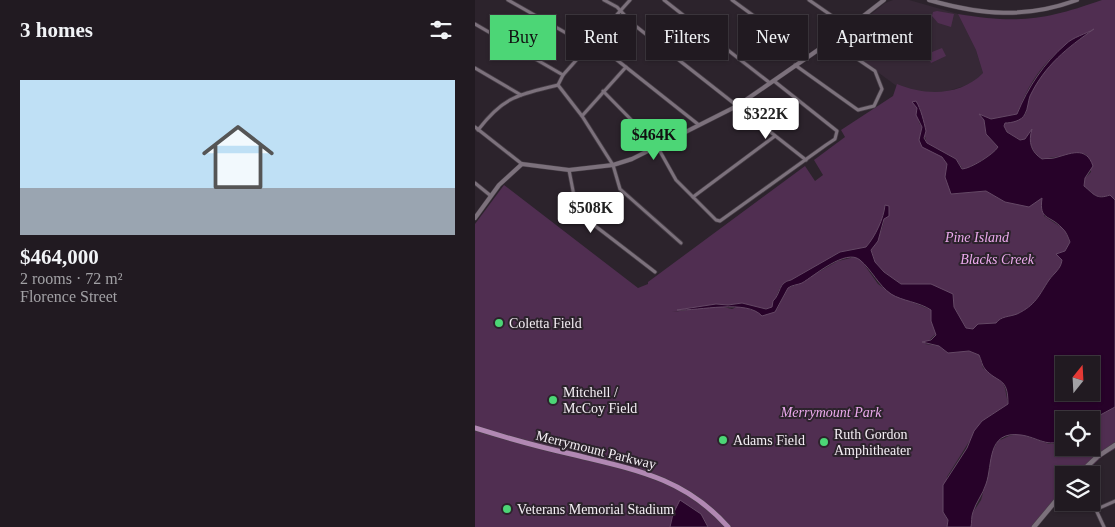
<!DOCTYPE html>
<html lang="en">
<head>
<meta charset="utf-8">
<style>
  body { margin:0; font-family:Georgia,serif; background:#29232a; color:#f1f3f6; height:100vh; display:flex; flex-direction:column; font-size:19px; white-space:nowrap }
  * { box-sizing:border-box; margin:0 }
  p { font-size:16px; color:#a2a1a5 }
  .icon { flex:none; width:28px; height:28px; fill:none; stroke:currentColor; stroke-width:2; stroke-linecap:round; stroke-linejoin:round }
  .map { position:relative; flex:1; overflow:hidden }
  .side { display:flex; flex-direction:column; background:#211a21; width:475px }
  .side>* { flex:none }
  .hud { position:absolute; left:15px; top:15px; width:475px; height:45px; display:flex; gap:10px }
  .needle { width:32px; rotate:18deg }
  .controls { position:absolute; left:580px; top:356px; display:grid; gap:10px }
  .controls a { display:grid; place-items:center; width:45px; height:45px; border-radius:0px; background:#211a21; box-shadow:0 1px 4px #0004,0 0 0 1px #3e383f; font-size:25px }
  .price { position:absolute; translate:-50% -42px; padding:0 11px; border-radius:5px; background:#fff; color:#222; font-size:16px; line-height:32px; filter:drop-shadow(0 1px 2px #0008) }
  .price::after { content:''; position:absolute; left:50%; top:30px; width:15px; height:11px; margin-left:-8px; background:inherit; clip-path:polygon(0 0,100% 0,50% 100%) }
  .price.active { background:#4cd676; color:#111 }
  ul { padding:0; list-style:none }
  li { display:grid; align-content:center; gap:10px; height:265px; padding:0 20px }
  li span { display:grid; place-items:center; height:155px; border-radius:0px; color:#555 }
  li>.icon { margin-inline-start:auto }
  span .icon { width:90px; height:90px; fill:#fffc; stroke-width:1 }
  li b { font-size:21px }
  h2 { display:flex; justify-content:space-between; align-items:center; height:60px; padding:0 20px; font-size:21px }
  .tag { padding:0 18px; border-radius:0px; background:#211a21; box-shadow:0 1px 4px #0004,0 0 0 1px #3e383f; font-size:18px; line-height:45px }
  .tag.active { background:#4cd676; color:#111 }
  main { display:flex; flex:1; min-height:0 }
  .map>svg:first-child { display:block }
</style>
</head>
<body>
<main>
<section class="side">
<h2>3 homes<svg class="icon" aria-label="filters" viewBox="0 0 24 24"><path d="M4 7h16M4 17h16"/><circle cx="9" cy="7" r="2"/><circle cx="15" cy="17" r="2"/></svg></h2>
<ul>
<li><span style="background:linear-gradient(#bfe0f5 70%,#9aa5b1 0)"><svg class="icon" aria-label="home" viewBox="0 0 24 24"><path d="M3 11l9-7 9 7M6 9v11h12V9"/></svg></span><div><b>$464,000</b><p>2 rooms · 72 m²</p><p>Florence Street</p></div></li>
</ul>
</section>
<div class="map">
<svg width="640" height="527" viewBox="0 0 640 527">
  <rect width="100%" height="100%" fill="#2c232c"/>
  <!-- built -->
  <path fill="#362836" d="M418 0H434L483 14 501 50 508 73 499 83 463 94 427 90 362 42 410 3Z"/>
  <!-- green -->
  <g fill="#502e51">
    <path d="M627 0H640V200L635 195C620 200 619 194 609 186L610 178 616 172 611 154 604 153 567 159C558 153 553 143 556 131L550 139 545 140 532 132 529 126 530 123H535L551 114C554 77 587 52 615 32 576 50 557 75 542 114L516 119 505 115 509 120 511 134 523 147C519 154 495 168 488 169L481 159 452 143C450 139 445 112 445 107L442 108 444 123 447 127 444 140 467 157 472 164 476 194 511 191 530 202 562 200 568 198 569 216 589 229 595 242 590 251 581 254 587 260C586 269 579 273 574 280 564 295 561 305 542 314 534 317 527 316 521 323L503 324 498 329 491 328 479 307 478 294 426 284 409 272 400 262 396 249C406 237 411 221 410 205 408 220 401 236 391 247L365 252 316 280C303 282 303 296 297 307L291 309 267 303 253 305 241 304 197 312 244 306 257 309 264 306 290 314 302 309 313 288 321 285 363 261 380 257 386 260 403 284 417 294 456 310V321L461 334 450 344 464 346 473 353 494 351 504 355 508 368 527 381 530 388 533 404 507 421 472 477 468 512 473 520 472 527H233L226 514 213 505 202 508 198 514 195 527H0V224L29 185 163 288 173 284V282L330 166 340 181 348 175 339 160 370 137 366 130 418 96 422 84C450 96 486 96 508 73L501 50 483 14C544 24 570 20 627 0Z"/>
    <path d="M462 11 479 14 476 27 463 23 457 16 458 12Z"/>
    <path d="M467 48 471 56 456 63 452 54Z"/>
    <path d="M640 407V449L629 455 607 475H589V493L561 527H496L497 514 506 500 515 468V457L523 441 534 436 545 434 574 444H582L589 439V448H616V420Z"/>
  </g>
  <!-- water -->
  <g fill="#270229" stroke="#654966" fill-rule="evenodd">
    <path d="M619 29C592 48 570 65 555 96 553 101 553 109 550 114 547 121 536 123 530 123L529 126 532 132 545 140 550 139 557 129C553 142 556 152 567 159 571 158 575 159 579 158 595 154 611 145 618 166L610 178 609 186C619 194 621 200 635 195L640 200V407L616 420H589V439C574 449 562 437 546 435 511 430 518 465 511 484 508 494 501 502 498 512 496 517 497 522 496 527H472L473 520 468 512V485L492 448 499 431 507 421 533 404C533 376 523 384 510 369 507 366 506 359 504 355L494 351 473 353 464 346 447 342 456 340 461 335 456 321V310C444 302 427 301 416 294 403 285 397 270 385 260 371 248 339 276 327 283 322 285 317 285 313 288L300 312 287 316C272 299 224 311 202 310L241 304 253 305 267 303 291 309 297 307 298 301C306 294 303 282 316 280L365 252 391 247C400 237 409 218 410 205L414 206V216L409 219 403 241 396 250 400 262 409 272 426 284H456L478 294 479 307 491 328 498 329 503 324 521 323C526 316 534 317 542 314 561 305 564 295 574 280 579 273 586 269 587 260L581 254 590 251 595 242C593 237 591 231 587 228 574 214 564 221 567 198L554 207 530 202 511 191 476 194 470 177 472 164 467 157 447 147 444 140 447 127 441 115 442 108 437 102 441 101C446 109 449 122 451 131L449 138 452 143 481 159 487 169C495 169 519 154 523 147L511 134 509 120 504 114 516 119 542 114C553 87 569 63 591 44 598 37 611 34 619 29ZM589 365H616V392H589Z"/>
    <path d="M205 500 226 514 233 527H195L198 514Z"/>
  </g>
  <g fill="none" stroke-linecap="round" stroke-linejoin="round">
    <!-- minor casing -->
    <g stroke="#463e46" stroke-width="4.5">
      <g id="minor">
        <path d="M33 0 114 46"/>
        <path d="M129 0 142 7 158 24 331 160"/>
        <path d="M189 0 295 83"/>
        <path d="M257 0 334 56"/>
        <path d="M334 0 373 27"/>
        <path d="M0 24 88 75"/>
        <path d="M118 41 224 125"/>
        <path d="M320 65 383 110 399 106 407 89 400 71 356 41"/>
        <path d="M0 68 46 95"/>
        <path d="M83 85 107 116 138 165 145 189 206 243"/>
        <path d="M128 91 182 146 201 180 241 220 245 221 351 145 360 139 362 131 299 81"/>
        <path d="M107 116 151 67"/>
        <path d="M0 127 47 164"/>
        <path d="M3 130C29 96 43 95 83 85L88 75 155 0"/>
        <path d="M94 170 100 201 106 215 180 272"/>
        <path d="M0 183 16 196"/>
        <path d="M218 197 300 136"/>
        <path d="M616 499 629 527"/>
        <path d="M622 509 640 501"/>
      </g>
    </g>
    <!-- tertiary casing -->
    <g stroke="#463e46" stroke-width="5">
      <g id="tertiary">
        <path d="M454 0C506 15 551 19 602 0"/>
        <path d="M0 218 24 185 47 164 94 170 138 165 157 159 262 106 356 41 409 0"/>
      </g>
    </g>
    <!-- secondary casing -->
    <g stroke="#463e46" stroke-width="5.5">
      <g id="secondary">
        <path d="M603 475 622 457 640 445"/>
        <path d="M559 527 589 491"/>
      </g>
    </g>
    <!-- primary casing -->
    <g stroke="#463e46" stroke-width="6">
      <path id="primary" d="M0 428C32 438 64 447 96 454 157 469 209 477 253 527"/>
    </g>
    <!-- minor -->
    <use href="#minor" stroke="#7c717c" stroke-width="3"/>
    <!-- tertiary -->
    <use href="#tertiary" stroke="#7c717c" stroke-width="4"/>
    <!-- secondary -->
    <use href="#secondary" stroke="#7c717c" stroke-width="4.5"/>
    <!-- primary -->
    <use href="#primary" stroke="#b188b3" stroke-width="5"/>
  </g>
  <!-- markers -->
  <g fill="#4cd676" stroke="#2c232c" stroke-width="2">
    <circle cx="24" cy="323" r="5"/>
    <circle cx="78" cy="400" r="5"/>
    <circle cx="248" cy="440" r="5"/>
    <circle cx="349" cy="442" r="5"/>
    <circle cx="32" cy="509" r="5"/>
  </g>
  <g text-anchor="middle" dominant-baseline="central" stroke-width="4" stroke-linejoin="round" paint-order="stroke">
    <!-- park labels -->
    <g font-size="14" font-style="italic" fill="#ecaaed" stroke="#2c232c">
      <text x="502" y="237">Pine Island</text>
      <text x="522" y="259">Blacks Creek</text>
      <text x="356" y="412">Merrymount Park</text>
    </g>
    <!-- poi labels -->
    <g font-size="14" fill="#f5eff5" stroke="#2c232c" text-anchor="start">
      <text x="34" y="323">Coletta Field</text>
      <text x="88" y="392">Mitchell /<tspan x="88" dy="16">McCoy Field</tspan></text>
      <text x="359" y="434">Ruth Gordon<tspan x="359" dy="16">Amphitheater</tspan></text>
      <text x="258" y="440">Adams Field</text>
      <text x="42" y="509">Veterans Memorial Stadium</text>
    </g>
    <!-- street labels -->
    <g font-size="14" fill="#f5eff5" stroke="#2c232c">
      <text transform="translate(121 450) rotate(14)">Merrymount Parkway</text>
    </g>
  </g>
</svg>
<div class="controls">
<a><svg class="needle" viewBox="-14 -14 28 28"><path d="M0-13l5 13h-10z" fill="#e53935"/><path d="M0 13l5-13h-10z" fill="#a2a1a5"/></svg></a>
<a><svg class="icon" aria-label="locate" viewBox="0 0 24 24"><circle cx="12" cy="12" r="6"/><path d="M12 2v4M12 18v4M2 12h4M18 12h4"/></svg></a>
<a><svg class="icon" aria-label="layers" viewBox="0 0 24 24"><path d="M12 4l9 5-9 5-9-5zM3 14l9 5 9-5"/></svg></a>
</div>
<b class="price" style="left:291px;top:140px">$322K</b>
<b class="price active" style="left:179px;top:161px">$464K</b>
<b class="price" style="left:116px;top:234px">$508K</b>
<div class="hud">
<a class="tag active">Buy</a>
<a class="tag">Rent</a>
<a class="tag">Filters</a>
<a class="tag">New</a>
<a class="tag">Apartment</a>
</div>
</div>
</main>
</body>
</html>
